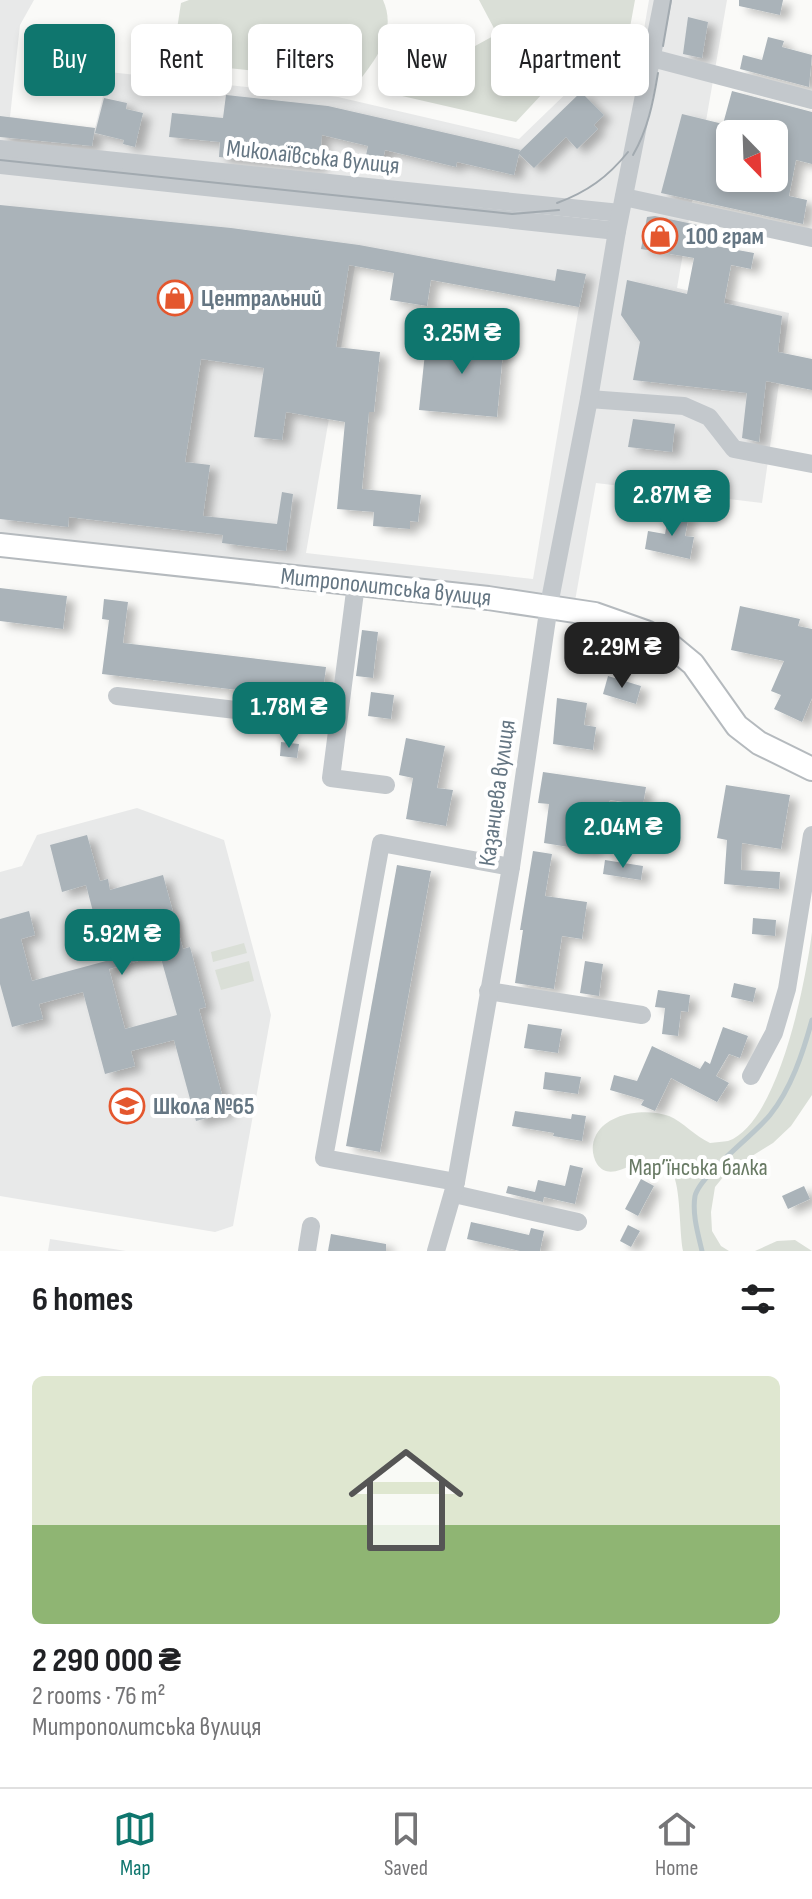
<!DOCTYPE html>
<html lang="en">
<head>
<meta charset="utf-8">
<style>
  body { margin:0; font-family:"Sofia Sans Condensed",sans-serif; background:#f2f2f2; color:#202124; height:100vh; display:flex; flex-direction:column; font-size:30px; white-space:nowrap }
  * { box-sizing:border-box; margin:0 }
  p { font-size:26px; color:#757577 }
  .icon { flex:none; width:44px; height:44px; fill:none; stroke:currentColor; stroke-width:2; stroke-linecap:round; stroke-linejoin:round }
  .map { position:relative; height:1251px; overflow:hidden }
  .side { display:flex; flex-direction:column; background:#fff; flex:1 }
  .side>* { flex:none }
  .guide { position:absolute; left:24px; top:24px; width:764px; height:72px; display:flex; gap:16px }
  .needle { width:52px; rotate:157deg }
  .controls { position:absolute; left:716px; top:120px; display:grid; gap:16px }
  .controls a { display:grid; place-items:center; width:72px; height:72px; border-radius:12px; background:#fff; box-shadow:0 4px 12px #0003; font-size:40px }
  .price { position:absolute; translate:-50% -68px; padding:0 18px; border-radius:16px; background:#0f766e; color:#fff; font-size:26px; line-height:52px; filter:drop-shadow(0 2px 4px #0008) }
  .price::after { content:''; position:absolute; left:50%; top:48px; width:24px; height:18px; margin-left:-12px; background:inherit; clip-path:polygon(0 0,100% 0,50% 100%) }
  .price.active { background:#222; color:#fff }
  ul { padding:0; list-style:none }
  li { display:grid; align-content:center; gap:16px; height:424px; padding:0 32px }
  li+li { border-top:2px solid #e0e0e0 }
  li span { display:grid; place-items:center; height:248px; border-radius:12px; color:#555 }
  li>.icon { margin-inline-start:auto }
  span .icon { width:144px; height:144px; fill:#fffc; stroke-width:1 }
  li b { font-size:34px }
  h2 { display:flex; justify-content:space-between; align-items:center; height:96px; padding:0 32px; font-size:34px }
  .tag { padding:0 28px; border-radius:12px; background:#fff; box-shadow:0 4px 12px #0003; font-size:28px; line-height:72px }
  .tag.active { background:#0f766e; color:#fff }
  .tab-bar { display:flex; justify-content:space-around; align-items:center; height:112px; border-top:2px solid #e0e0e0; background:#fff; font-size:22px; color:#757577 }
  .tab-bar a { display:grid; justify-items:center; gap:4px }
  .tab-bar .active { color:#0f766e }
  .map>svg:first-child { display:block }
</style>
</head>
<body>
<div class="map">
<svg width="812" height="1251" viewBox="0 0 812 1251">
  <defs>
    <filter id="shadow"><feDropShadow dx="8" dy="5" stdDeviation="4" flood-color="#0004"/></filter>
  </defs>
  <rect width="100%" height="100%" fill="#fafaf8"/>
  <!-- built -->
  <g fill="#e8e9e9" fill-rule="evenodd">
    <path d="M0 0H34L20 25 10 117 95 128 109 72 338 97 519 139 581 79 634 88 649 0H727L677 288 789 313 762 503 596 483 575 601 0 534ZM355 266 579 307 533 579 306 553Z"/>
    <path d="M137 808 224 840 271 1015 233 1226 215 1232 0 1196V872L22 866 37 835Z"/>
    <path d="M50 1239 126 1251H48Z"/>
  </g>
  <!-- green -->
  <g fill="#dadfd7">
    <path d="M189 0H383C397 31 377 58 358 82L172 62 181 3Z"/>
    <path d="M479 0H635L622 71 571 63 516 122 389 93 497 34Z"/>
    <path d="M812 932V1095L791 1126 773 1143 728 1171 715 1187 711 1212 712 1231 721 1246 729 1251H683C679 1231 681 1187 672 1172 651 1135 616 1191 597 1164 592 1156 591 1144 596 1135 608 1112 647 1108 669 1116 683 1122 695 1136 710 1143 716 1142 723 1142 728 1141 779 1123 806 980 812 932Z"/>
    <path d="M244 943 247 953 213 962 211 952Z"/>
    <path d="M249 961 254 981 221 990 215 970Z"/>
    <path d="M795 1240 812 1251H755L777 1241Z"/>
  </g>
  <g fill="none" stroke-linecap="round" stroke-linejoin="round">
    <!-- stream -->
    <path stroke="#bbc7cb" stroke-width="5" d="M702 1251C698 1234 692 1214 695 1196 700 1175 754 1135 770 1115 791 1089 803 1053 812 1020"/>
  </g>
  <!-- building -->
  <g fill="#aab3b9" fill-rule="evenodd" filter="url(#shadow)">
    <path d="M739 0H783L780 15 739 6Z"/>
    <path d="M688 17 708 22 702 58 683 54Z"/>
    <path d="M768 37 784 41 782 47 812 55 809 87 740 69 743 55 762 60Z"/>
    <path d="M732 91 812 112V164L796 160 789 196 807 200 803 224 661 193 682 114 723 124ZM738 121 784 133 776 177 766 178 764 192 722 184 730 153V134H735Z"/>
    <path d="M581 92 604 115 594 125 598 129 577 149 566 137 534 168 519 154 514 175 457 162 456 167 385 150 382 164 365 160 368 146 322 135 319 167 219 157 220 142 169 137 172 113 223 118 226 95 328 106 520 150 519 152Z"/>
    <path d="M104 98 127 103 126 109 143 113 135 147 123 144 124 140 95 133Z"/>
    <path d="M0 116 95 128 92 146 0 137Z"/>
    <path d="M0 205 231 228 359 245 555 281 557 269 586 274 579 307 431 280 427 306 390 300 394 273 349 265 336 347 380 352 374 412H369L362 489 421 495 418 522 410 521V529L373 526 374 512 337 509 345 422 286 412 282 440 254 437 264 368 201 359 185 462 210 465 203 516 277 524 282 492 293 494 286 551 222 543 223 535 69 517 68 527 0 519Z"/>
    <path d="M655 216 702 226 699 243 754 253 751 269 731 265 724 303 782 316 778 352 812 359V390L766 381 759 442 742 438 747 393 633 380 640 342 621 315 627 280 687 294 694 258 641 249 647 217Z"/>
    <path d="M427 334 504 341 497 417 419 410Z"/>
    <path d="M633 419 675 424 672 452 628 447Z"/>
    <path d="M669 512 689 515 685 536 694 537 690 559 645 549 648 531 665 534Z"/>
    <path d="M0 588 67 596 63 629 0 621Z"/>
    <path d="M104 599 128 602 123 643 326 667 322 700 102 674 109 620 102 619Z"/>
    <path d="M740 606 800 619 798 626 812 629V698L802 722 774 709 781 695 771 691 784 661 731 650Z"/>
    <path d="M362 630 378 632 373 678 356 676Z"/>
    <path d="M608 676 641 686 636 704 603 694Z"/>
    <path d="M371 692 394 695 391 719 368 716Z"/>
    <path d="M557 698 587 703 584 725 596 727 593 750 553 744Z"/>
    <path d="M406 738 445 746 437 788 453 790 446 826 406 819 413 778 399 775Z"/>
    <path d="M281 742 299 744 297 758 280 756Z"/>
    <path d="M543 772 646 787 643 805 610 800 608 806 600 805 593 851 544 843 549 804 538 803Z"/>
    <path d="M726 785 790 795 781 849 742 843 741 870 780 872 779 889 724 884 727 840 717 838Z"/>
    <path d="M87 835 100 881 108 879 110 890 163 875 183 949 190 947 206 1007 199 1009 227 1113 196 1121 174 1040 131 1051 135 1066 105 1074 83 992 39 1004 43 1019 12 1027 0 984V919L29 911 35 935 21 939 32 981 106 961 86 885 62 892 50 845ZM160 955 177 1015 125 1029 109 969Z"/>
    <path d="M533 851 552 854 545 896 587 902 582 939 562 936 554 989 515 983 523 930H520Z"/>
    <path d="M605 860 643 866 641 880 603 874Z"/>
    <path d="M397 865 431 871 380 1152 346 1146Z"/>
    <path d="M753 918 776 920 775 936 752 934Z"/>
    <path d="M585 961 603 964 599 996 580 993Z"/>
    <path d="M734 983 756 988 753 1002 731 997Z"/>
    <path d="M658 990 690 995 688 1012 681 1011 678 1036 662 1034 665 1008 655 1007Z"/>
    <path d="M528 1024 562 1029 558 1053 524 1048Z"/>
    <path d="M723 1027 748 1036 740 1058 729 1054 716 1076 729 1083 717 1102 671 1078 655 1111 641 1105 644 1100 610 1090 614 1075 637 1081 652 1046 700 1069 705 1061 710 1064Z"/>
    <path d="M545 1072 581 1077 578 1094 543 1089Z"/>
    <path d="M515 1111 571 1119 572 1114 586 1116 582 1141 553 1136 554 1133 512 1126Z"/>
    <path d="M570 1165 583 1168 575 1204 544 1197 543 1202 506 1193 508 1186 535 1192 538 1180 565 1186Z"/>
    <path d="M641 1179 654 1186 638 1216 625 1209Z"/>
    <path d="M804 1186 810 1199 788 1209 782 1196Z"/>
    <path d="M471 1222 529 1235 531 1228 544 1231 540 1251H520L467 1239Z"/>
    <path d="M628 1225 640 1231 631 1247 620 1241Z"/>
    <path d="M331 1234 386 1244V1251H328Z"/>
  </g>
  <g fill="none" stroke-linecap="round" stroke-linejoin="round">
    <!-- major casing -->
    <g stroke="#b5babe" stroke-width="26">
      <path id="major" d="M0 545 488 598 595 614 646 632 670 645 693 664 737 726 759 743 812 769"/>
    </g>
    <!-- minor -->
    <g stroke="#c3c8cc" stroke-width="18">
      <path d="M652 58 812 100"/>
      <path d="M0 149 620 213"/>
      <path d="M0 165 617 231"/>
      <path d="M624 197 812 238"/>
      <path d="M589 399 684 406 709 417 734 449 812 464"/>
      <path d="M356 584 331 778 386 785"/>
      <path d="M117 696 338 722"/>
      <path d="M488 991 642 1015"/>
      <path d="M751 1076 774 1033 787 989 812 835"/>
      <path d="M456 1182 324 1158 381 843 511 867"/>
      <path d="M454 1194 578 1222"/>
      <path d="M307 1251 311 1226"/>
      <path d="M436 1251 456 1182 511 867 549 605 589 399 617 231 663 0"/>
    </g>
    <!-- major -->
    <use href="#major" stroke="#fff" stroke-width="22"/>
    <!-- tram -->
    <g stroke="#a2aab0" stroke-width="2">
      <path d="M663 46 671 0"/>
      <path d="M633 155C648 129 653 103 658 73"/>
      <path d="M0 160 512 214 559 210"/>
      <path d="M557 203C587 192 608 177 628 152"/>
    </g>
  </g>
  <!-- icons -->
  <defs>
    <g id="shop-ring" transform="scale(1.8)"><circle r="9.5" fill="#fff" stroke="#e4572e" stroke-width="1.5"/><path d="M-5-2.5h2.3a2.7 3.5 0 0 1 5.4 0H5L5.5 6h-11ZM-1.5-2.5h3a1.5 2.3 0 0 0-3 0Z" fill="#e4572e"/></g>
    <g id="school-ring" transform="scale(1.8)"><circle r="9.5" fill="#fff" stroke="#e4572e" stroke-width="1.5"/><path d="M0-5L7-2L0 1L-7-2ZM-4 1L0 2.5L4 1V4Q0 6-4 4Z" fill="#e4572e"/></g>
  </defs>
  <g fill-rule="evenodd">
    <use href="#shop-ring" x="660" y="236"/>
    <use href="#shop-ring" x="175" y="298"/>
    <use href="#school-ring" x="127" y="1106"/>
  </g>
  <g text-anchor="middle" dominant-baseline="central" stroke-width="8" stroke-linejoin="round" paint-order="stroke">
    <!-- street labels -->
    <g font-size="24" fill="#657683" stroke="#fff">
      <text transform="translate(313 157) rotate(6)">Миколаївська вулиця</text>
      <text transform="translate(386 587) rotate(6)">Митрополитська вулиця</text>
      <text transform="translate(497 793) rotate(-82)">Казанцева вулиця</text>
    </g>
    <!-- poi labels -->
    <g font-size="24" font-weight="bold" fill="#657683" stroke="#fff" text-anchor="start">
      <text x="686" y="236">100 грам</text>
      <text x="201" y="298">Центральний</text>
      <text x="153" y="1106">Школа №65</text>
    </g>
    <!-- park labels -->
    <g font-size="24" fill="#687a64" stroke="#fff">
      <text x="698" y="1167">Мар’їнська балка</text>
    </g>
  </g>
</svg>
<div class="controls">
<a><svg class="needle" viewBox="-14 -14 28 28"><path d="M0-13l5 13h-10z" fill="#e53935"/><path d="M0 13l5-13h-10z" fill="#757577"/></svg></a>
</div>
<b class="price" style="left:462px;top:376px">3.25M ₴</b>
<b class="price" style="left:672px;top:538px">2.87M ₴</b>
<b class="price active" style="left:622px;top:690px">2.29M ₴</b>
<b class="price" style="left:289px;top:750px">1.78M ₴</b>
<b class="price" style="left:623px;top:870px">2.04M ₴</b>
<b class="price" style="left:122px;top:977px">5.92M ₴</b>
<div class="guide">
<a class="tag active">Buy</a>
<a class="tag">Rent</a>
<a class="tag">Filters</a>
<a class="tag">New</a>
<a class="tag">Apartment</a>
</div>
</div>
<section class="side">
<h2>6 homes<svg class="icon" aria-label="filters" viewBox="0 0 24 24"><path d="M4 7h16M4 17h16"/><circle cx="9" cy="7" r="2"/><circle cx="15" cy="17" r="2"/></svg></h2>
<ul>
<li><span style="background:linear-gradient(#dfe7d0 60%,#8fb573 0)"><svg class="icon" aria-label="home" viewBox="0 0 24 24"><path d="M3 11l9-7 9 7M6 9v11h12V9"/></svg></span><div><b>2 290 000 ₴</b><p>2 rooms · 76 m²</p><p>Митрополитська вулиця</p></div></li>
</ul>
</section>
<nav class="tab-bar">
<a class="active"><svg class="icon" aria-label="map" viewBox="0 0 24 24"><path d="M3 6l6-2 6 2 6-2v14l-6 2-6-2-6 2zM9 4v14M15 6v14"/></svg>Map</a>
<a><svg class="icon" aria-label="saved" viewBox="0 0 24 24"><path d="M7 4h10v16l-5-4-5 4z"/></svg>Saved</a>
<a><svg class="icon" aria-label="home" viewBox="0 0 24 24"><path d="M3 11l9-7 9 7M6 9v11h12V9"/></svg>Home</a>
</nav>
</body>
</html>
